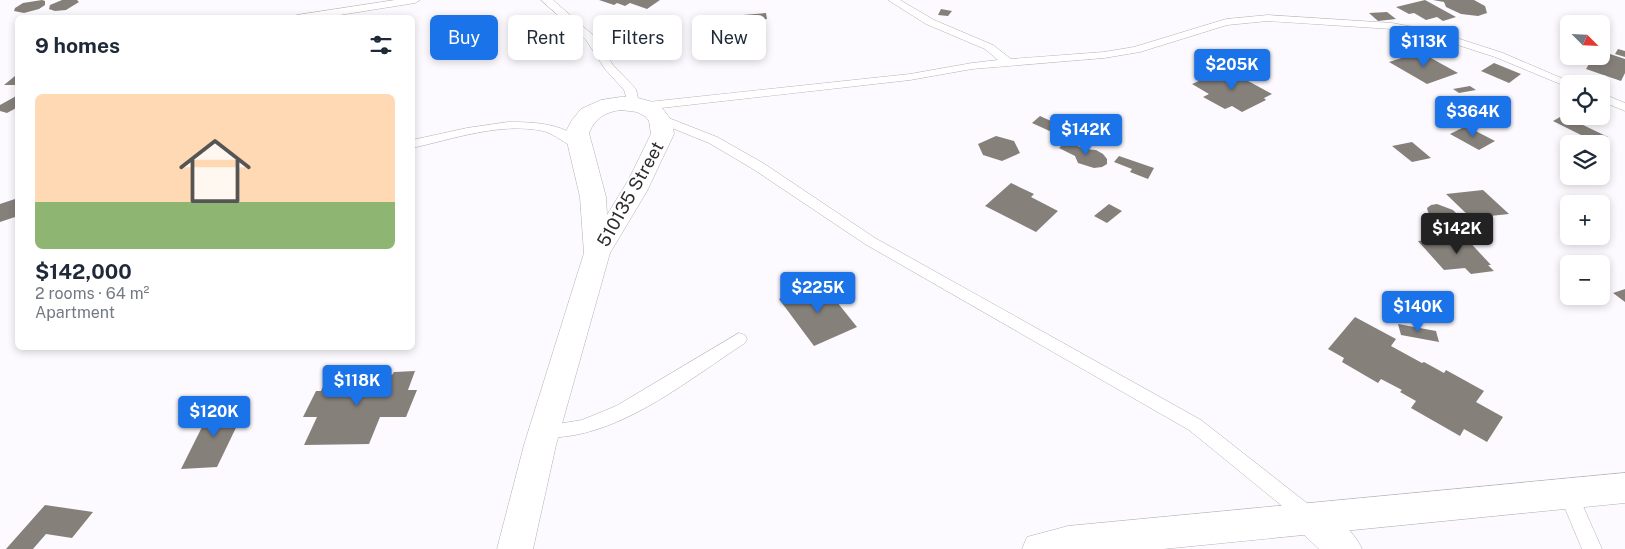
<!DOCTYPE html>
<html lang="en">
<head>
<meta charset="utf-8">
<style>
  body { margin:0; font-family:"Public Sans",sans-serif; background:#f2f2f3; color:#1f2937; height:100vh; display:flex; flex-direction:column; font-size:19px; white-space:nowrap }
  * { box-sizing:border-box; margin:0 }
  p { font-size:16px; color:#747a83 }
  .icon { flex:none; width:28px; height:28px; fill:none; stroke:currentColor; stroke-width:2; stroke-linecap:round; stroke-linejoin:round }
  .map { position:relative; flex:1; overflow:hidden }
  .panel { position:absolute; left:15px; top:15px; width:400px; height:335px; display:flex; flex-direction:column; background:#fff; border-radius:8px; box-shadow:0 2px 8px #0003 }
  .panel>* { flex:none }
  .guide { position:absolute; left:430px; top:15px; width:475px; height:45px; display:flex; gap:10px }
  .needle { width:32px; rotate:114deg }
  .buttons { position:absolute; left:1560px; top:15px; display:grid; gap:10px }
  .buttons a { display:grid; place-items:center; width:50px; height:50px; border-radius:8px; background:#fff; box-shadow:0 2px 8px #0003; font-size:25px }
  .price { position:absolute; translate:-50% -42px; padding:0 11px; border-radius:5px; background:#1a73e8; color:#fff; font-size:16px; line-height:32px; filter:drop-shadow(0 1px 2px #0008) }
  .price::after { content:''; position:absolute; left:50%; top:30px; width:15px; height:11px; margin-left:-8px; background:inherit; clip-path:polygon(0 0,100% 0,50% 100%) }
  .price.current { background:#222; color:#fff }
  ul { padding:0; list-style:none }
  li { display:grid; align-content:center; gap:10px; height:265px; padding:0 20px }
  li span { display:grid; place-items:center; height:155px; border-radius:8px; color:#555 }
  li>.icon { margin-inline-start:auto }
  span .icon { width:90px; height:90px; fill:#fffc; stroke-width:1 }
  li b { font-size:21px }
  h2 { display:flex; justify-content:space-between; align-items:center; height:60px; padding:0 20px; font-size:21px }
  .chip { padding:0 18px; border-radius:8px; background:#fff; box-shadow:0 2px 8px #0003; font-size:18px; line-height:45px }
  .chip.current { background:#1a73e8; color:#fff }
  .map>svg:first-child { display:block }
</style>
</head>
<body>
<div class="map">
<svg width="1625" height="549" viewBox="0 0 1625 549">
  <rect width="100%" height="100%" fill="#fcfafe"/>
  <!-- building -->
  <g fill="#86807b">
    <path d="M42 0 45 1V5L39 9 24 13 14 11 15 8 23 3Z"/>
    <path d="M62 0H77L79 2 66 10 55 11 49 9 50 5Z"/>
    <path d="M599 0H660L647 9 630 3 625 6 617 3 614 5Z"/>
    <path d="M1425 0 1456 17 1443 21 1437 17 1426 20 1414 13 1409 14 1396 7Z"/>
    <path d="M1433 0H1474L1485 6 1487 13 1478 16 1461 14 1446 7 1444 2Z"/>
    <path d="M941 9 952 11 948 16 938 15Z"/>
    <path d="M1387 12 1396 19 1378 21 1369 13Z"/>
    <path d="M766 13 767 19 756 20 763 23 760 29 748 31 739 27 744 21 743 15Z"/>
    <path d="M740 40 753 57 742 60 728 43Z"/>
    <path d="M1618 49 1625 51V57L1615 54Z"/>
    <path d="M1601 51 1625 59V73L1621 81 1586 69 1594 56H1601Z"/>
    <path d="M1420 52 1458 73 1427 84 1389 62Z"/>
    <path d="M1494 63 1521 74 1509 83 1481 71Z"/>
    <path d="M1226 69 1272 94 1264 98 1266 100 1242 112 1232 106 1225 109 1203 97 1209 94 1192 84Z"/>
    <path d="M15 76 18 77V83L15 85H4Z"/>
    <path d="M1470 86 1476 90 1459 93 1453 89Z"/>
    <path d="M18 95V107L7 113 0 111V105Z"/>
    <path d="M1569 112V116H1596L1581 124 1608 137 1597 143 1553 121Z"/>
    <path d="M1484 113 1497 122 1475 128 1462 118Z"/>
    <path d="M1040 116 1062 126 1054 133 1032 123Z"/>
    <path d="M1466 126 1495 141 1479 150 1450 134Z"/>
    <path d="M1075 131 1087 137 1079 143 1068 137Z"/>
    <path d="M996 136 1014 141 1020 153 1002 161 983 155 978 144Z"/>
    <path d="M1067 141 1084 149 1096 150 1103 154 1107 159V164L1102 167 1094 168 1078 163 1075 156 1059 148Z"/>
    <path d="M1412 142 1431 158 1412 162 1392 146Z"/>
    <path d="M1119 156 1154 168 1148 179 1130 172 1132 169 1114 162Z"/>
    <path d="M1011 183 1034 194 1031 197 1058 211 1036 232 985 206Z"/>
    <path d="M1483 190 1509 214 1471 218 1446 194Z"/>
    <path d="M18 198V216L0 222V204Z"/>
    <path d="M1109 204 1122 211 1107 223 1094 216Z"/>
    <path d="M1437 204 1453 210 1457 214 1458 219 1455 222H1448L1432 217 1428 212 1427 208 1431 205Z"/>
    <path d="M1464 236 1491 265H1488L1494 271 1471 274 1465 268 1444 270 1418 241Z"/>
    <path d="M821 282 857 327 814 346 779 299Z"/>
    <path d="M1625 289V302L1613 293Z"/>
    <path d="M1355 317 1396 339 1391 346 1422 363 1424 362 1444 373 1446 370 1484 391 1476 402 1503 417 1487 442 1464 429 1460 436 1411 408 1416 401 1400 392 1402 390 1381 379 1378 383 1342 362 1344 358 1328 349Z"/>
    <path d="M1398 324 1436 331 1439 342 1401 335Z"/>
    <path d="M415 371 408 390H417L406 417H380L369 444 304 445 317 417H303L316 391H321L328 376 392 375 394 372Z"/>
    <path d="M246 407 217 467 181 469 211 409Z"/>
    <path d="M45 505 93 512 72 538 46 534 33 549H6Z"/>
  </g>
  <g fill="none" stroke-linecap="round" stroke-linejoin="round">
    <!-- service casing -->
    <g stroke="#b4b0b7" stroke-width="1">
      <g id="service">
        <path d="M395 0H420L415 3 321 18H292L297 15Z"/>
        <path d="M541 0H553L594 36 613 65 636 89 639 103 910 74 972 63 998 60 985 49 926 24 888 0H900L934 20 993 45 1011 59 1104 52 1134 47 1226 19 1268 15 1392 23 1435 31 1503 53 1575 84H1569V87L1565 86 1495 57 1433 37 1392 29 1268 21 1227 25 1140 52 1104 58 972 69 910 80 643 110 639 109 637 106H629L624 90 605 69 586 40Z"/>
        <path d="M1601 93 1625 103V111L1601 101Z"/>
        <path d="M661 115 717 137 763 163 875 238 1201 420 1317 511 1320 517 1317 523 1310 526 1303 523 1189 430 865 244 753 169 709 143 657 122 655 119 657 116Z"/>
        <path d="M508 122C535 122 568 123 586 146L585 149C573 152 557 134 543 131 501 122 453 139 412 148V140L467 128Z"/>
        <path d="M739 333 745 335 747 339 745 343C691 378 627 431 561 437 553 438 546 440 539 437L536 432 539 427 582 420 616 406Z"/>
        <path d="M1568 486 1575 488 1602 549H1582L1559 494 1561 488Z"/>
      </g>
    </g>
    <!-- minor casing -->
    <g stroke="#b4b0b7" stroke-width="1">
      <g id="minor">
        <path d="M621 97H634L653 102 662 108 672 121 674 134 647 191 610 253 556 445 533 549H497L524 445 584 253 580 197 565 133 572 120 581 109 601 100ZM621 110 637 112 646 117 649 121 651 134 629 179 607 215 606 197 589 133C595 118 605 112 621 110Z"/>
        <path d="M1311 503C1331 511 1353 529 1362 549H1319L1299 530 1293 519 1299 508Z"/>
      </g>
    </g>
    <!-- tertiary casing -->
    <g stroke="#b4b0b7" stroke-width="1">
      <path id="tertiary" d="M1625 473V503L1163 549H1022L1027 537 1068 526Z"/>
    </g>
    <!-- service -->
    <use href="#service" fill="#fff" fill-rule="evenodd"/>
    <!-- minor -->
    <use href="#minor" fill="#fff" fill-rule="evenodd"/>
    <!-- tertiary -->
    <use href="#tertiary" fill="#fff" fill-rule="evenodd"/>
  </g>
  <g text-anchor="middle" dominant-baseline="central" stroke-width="4" stroke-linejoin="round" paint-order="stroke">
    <!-- street labels -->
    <g font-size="18" fill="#2d2c2e" stroke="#fff">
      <text transform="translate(630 194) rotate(-61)">510135 Street</text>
    </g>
  </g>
</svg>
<div class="buttons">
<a><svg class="needle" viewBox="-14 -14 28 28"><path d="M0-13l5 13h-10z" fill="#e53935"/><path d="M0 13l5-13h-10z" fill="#747a83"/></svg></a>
<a><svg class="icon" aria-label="locate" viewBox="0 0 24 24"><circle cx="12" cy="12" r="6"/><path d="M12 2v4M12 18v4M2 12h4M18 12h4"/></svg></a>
<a><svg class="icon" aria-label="layers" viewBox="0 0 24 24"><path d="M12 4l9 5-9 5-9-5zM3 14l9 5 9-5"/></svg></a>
<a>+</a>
<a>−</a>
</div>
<b class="price" style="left:1424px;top:68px">$113K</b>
<b class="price" style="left:1232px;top:91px">$205K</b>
<b class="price" style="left:1473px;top:138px">$364K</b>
<b class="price" style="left:1086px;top:156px">$142K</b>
<b class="price current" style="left:1457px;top:255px">$142K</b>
<b class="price" style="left:818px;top:314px">$225K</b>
<b class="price" style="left:1418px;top:333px">$140K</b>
<b class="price" style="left:357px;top:407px">$118K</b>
<b class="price" style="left:214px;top:438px">$120K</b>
<div class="guide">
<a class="chip current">Buy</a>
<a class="chip">Rent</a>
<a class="chip">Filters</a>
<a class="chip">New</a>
</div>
<section class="panel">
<h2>9 homes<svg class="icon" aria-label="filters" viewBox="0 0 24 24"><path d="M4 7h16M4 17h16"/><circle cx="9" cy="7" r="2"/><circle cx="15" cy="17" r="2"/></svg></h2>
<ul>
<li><span style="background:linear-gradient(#ffd9b3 70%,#8fb573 0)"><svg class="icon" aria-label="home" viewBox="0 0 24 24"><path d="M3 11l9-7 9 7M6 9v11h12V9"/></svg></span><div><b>$142,000</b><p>2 rooms · 64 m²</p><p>Apartment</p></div></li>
</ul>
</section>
</div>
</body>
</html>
